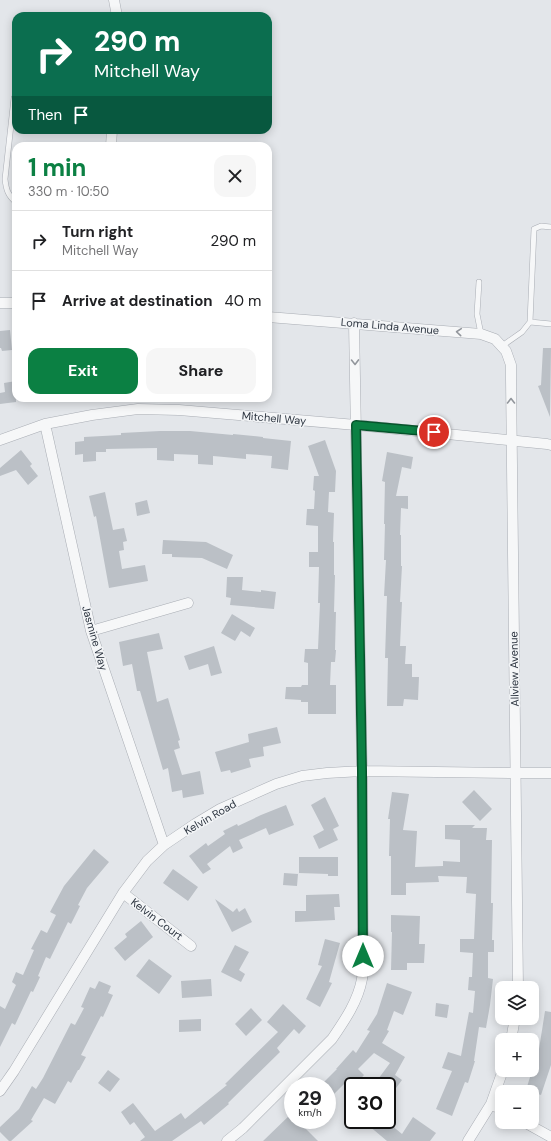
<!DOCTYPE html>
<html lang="en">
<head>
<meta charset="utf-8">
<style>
	:root { --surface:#fff; --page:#f6f6f6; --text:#202124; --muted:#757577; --line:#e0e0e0; --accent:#0b8043 }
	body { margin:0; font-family:"DM Sans",sans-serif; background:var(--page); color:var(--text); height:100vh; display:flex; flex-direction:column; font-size:15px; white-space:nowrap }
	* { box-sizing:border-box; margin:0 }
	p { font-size:13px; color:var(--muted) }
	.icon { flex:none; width:22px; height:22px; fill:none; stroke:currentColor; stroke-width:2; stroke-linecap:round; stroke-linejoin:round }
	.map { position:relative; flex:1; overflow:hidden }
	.panel { position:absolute; left:12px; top:142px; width:260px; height:260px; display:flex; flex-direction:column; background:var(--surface); border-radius:12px; box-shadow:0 2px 10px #0003 }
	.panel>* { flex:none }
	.guide { position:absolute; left:12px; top:12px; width:260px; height:122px; border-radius:12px; box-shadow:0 2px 10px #0003; background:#0b6e4f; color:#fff; overflow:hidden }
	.tools { position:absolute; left:495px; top:981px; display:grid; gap:8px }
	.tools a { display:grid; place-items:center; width:44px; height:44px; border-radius:8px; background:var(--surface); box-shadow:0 2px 10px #0003; font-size:20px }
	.speed { position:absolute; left:284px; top:1077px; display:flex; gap:8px; font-size:20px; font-weight:700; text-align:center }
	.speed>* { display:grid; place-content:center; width:52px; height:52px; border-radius:50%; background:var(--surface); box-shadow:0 2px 10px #0003; line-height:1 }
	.speed small { font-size:10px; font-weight:400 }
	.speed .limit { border:2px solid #111; border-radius:6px; background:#fff; color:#111 }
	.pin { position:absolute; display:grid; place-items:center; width:34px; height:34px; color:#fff; margin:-17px; border:2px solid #fff; border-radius:50%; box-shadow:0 1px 4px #0007 }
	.me { position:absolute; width:44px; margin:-22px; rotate:0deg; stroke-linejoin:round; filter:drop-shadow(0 0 3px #0008) }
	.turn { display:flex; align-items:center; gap:14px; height:84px; padding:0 16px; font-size:18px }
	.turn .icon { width:52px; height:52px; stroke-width:2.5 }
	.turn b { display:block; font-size:28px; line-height:34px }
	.then { display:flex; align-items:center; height:38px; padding:0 16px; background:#0003; gap:8px; font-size:15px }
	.round { display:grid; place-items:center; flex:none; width:42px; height:42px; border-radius:12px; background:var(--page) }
	.summary { display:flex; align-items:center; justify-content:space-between; height:68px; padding:0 16px }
	h1 { font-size:24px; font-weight:700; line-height:30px; color:var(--accent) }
	.cta { display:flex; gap:8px; margin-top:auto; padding:8px 16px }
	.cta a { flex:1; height:46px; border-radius:12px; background:var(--accent); color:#fff; font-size:16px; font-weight:700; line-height:46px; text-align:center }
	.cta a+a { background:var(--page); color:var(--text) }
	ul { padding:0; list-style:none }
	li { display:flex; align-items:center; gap:12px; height:60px; padding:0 16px; border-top:1px solid var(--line) }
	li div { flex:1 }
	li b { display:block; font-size:15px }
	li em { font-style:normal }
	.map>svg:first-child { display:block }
	.building { fill:#bbc0c6 }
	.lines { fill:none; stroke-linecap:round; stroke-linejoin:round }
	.service-casing { stroke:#a9adb4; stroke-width:6 }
	.minor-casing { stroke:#a9adb4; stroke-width:11 }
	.service { stroke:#f6f7f8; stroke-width:5 }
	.minor { stroke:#f6f7f8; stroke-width:10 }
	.oneway { stroke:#92969c }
	.route-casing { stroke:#07532c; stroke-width:10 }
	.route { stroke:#0b8043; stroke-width:7 }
	.labels { text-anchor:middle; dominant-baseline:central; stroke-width:3; stroke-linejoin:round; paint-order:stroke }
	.street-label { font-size:11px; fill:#2d3540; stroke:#f3f5f7 }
</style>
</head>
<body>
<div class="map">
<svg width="551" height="1141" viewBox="0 0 551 1141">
	<rect width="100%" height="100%" fill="#e3e6ea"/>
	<path class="building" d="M10 330 12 350 2 351 1 348H0V331Z
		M543 348H551L550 417 538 386 541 385Z
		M16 381V402L0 404V393L5 392 4 383Z
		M160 431H190L233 435V434L263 437V438L291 441 288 470 271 468 272 456 246 454V459L213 456V465L198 464V455L174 454V461L157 460V448L106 449V452H96V461L83 462V454L75 455V442L84 441V437L121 435V433Z
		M325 440 336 471 335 492H329L328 512 334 513 333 542H334V575H335L334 612H336L335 650H336L335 662H331L330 685H336V714H308V702H301V700L285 699 286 687H301L302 685H308V663L304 662 305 649H318L320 603H318L319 567H309V552H318V526L306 525 307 509H314L315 491 313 490 314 476H319L308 446Z
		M21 450 32 464 30 466 38 476 28 485 16 470 0 476V468Z
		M387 452 413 457 411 469 402 467 396 496H408V509L401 508 400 535H401V566H402L400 602H402L400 646H406L405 664H412V677H419L418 700 404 699 403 706H387L388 658H385L387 596H384L386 560H384L385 524H384L385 482 382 481Z
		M105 492 113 530 124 528 127 541 123 542 124 550 119 551 122 569 145 565 148 581 109 588 96 516 94 517 89 496Z
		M147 500 150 513 137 516 135 503Z
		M163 540 206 542 233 555 227 569 202 558 172 557V554H162Z
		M227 577H243L242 590 261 592V590L276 592 274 609 230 605 231 598 226 597Z
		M232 614 255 628 250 637 241 631 235 641 221 633Z
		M159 633 163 649 147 652 157 702 168 698 180 740 178 741 180 748 174 750 182 775 200 771 204 794 183 798 182 790 172 792 168 768 163 770 140 691H137L132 664 123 666 119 642Z
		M214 646 222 673 211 676 208 664 189 670 184 656Z
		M277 727 281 743 263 747 264 756 249 759 251 767 231 773 230 770 221 772 215 752 249 742 248 734Z
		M474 790 492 809 480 821 462 802Z
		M392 792 409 794 403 830 417 831 415 867 443 866V861L460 862V840L445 839V825H475L472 828H487L486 840H492L491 903H493L492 940H494V952H488V978L493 979 490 1005 486 1028 479 1027 474 1061H475L468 1083 465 1082 452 1116 436 1109 452 1071 442 1068 448 1052 461 1056 469 1012 473 1013 475 991 468 990 469 977H472L473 953 460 952V939H474L476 894 466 893 467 877 438 876 439 882 406 883V895H391V856H389L390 819H388Z
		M325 797 339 826 333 829 338 840 319 849 313 836 324 830 311 805Z
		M286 805 294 825 269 835 266 828 239 840 243 848 233 853 230 846 207 864 211 869 203 874 189 856 206 843 208 846 225 834 223 831 237 824 238 826 261 815Z
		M94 849 109 862 87 888 78 905 80 906 71 924 68 922 50 959 46 957 38 976 40 977 33 992 31 991 15 1025 12 1023 0 1047V1006L5 1009 16 985 12 982 16 972 23 975 34 950 31 949 41 930 47 933 56 915 50 912 64 886Z
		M299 857H338V876H328V874L299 873Z
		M173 869 198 887 188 901 163 883Z
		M284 873 298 874 297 886 283 885Z
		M339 894 340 907H334L335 920 295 922V911H306V895Z
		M215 899 233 912 237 908 239 912 245 908 252 922 232 932Z
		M391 915 420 916 419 944H425L424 963H407V970H391L392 932H391Z
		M141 921 153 937 125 961 114 948 127 937 125 934Z
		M325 939 340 943 329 982 332 983 320 1007 306 999 322 966 318 965Z
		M235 945 249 952 239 970 245 974 241 982 221 972Z
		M149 959 172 976 159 994 136 976Z
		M211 979 212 996 182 998 181 981Z
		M99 981 111 986 108 993 113 995 103 1017 101 1016 81 1055 86 1057 79 1070H78L71 1083 68 1081 55 1104 44 1098 31 1120 33 1121 11 1141H9L0 1132V1127L19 1109 32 1086 36 1089 43 1078 71 1023 75 1025 84 1008 81 1007 90 987 95 989Z
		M387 983 412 992 403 1015 394 1011 387 1030 389 1031 382 1043 405 1057 395 1075 402 1080 393 1092 387 1089V1086H373L390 1063 374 1053 358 1069 364 1075 354 1086 348 1080 333 1095 327 1090V1086H320L337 1069H336L353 1050 356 1053 370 1031 367 1030 377 1014Z
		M436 1003 449 1005 447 1018 435 1016Z
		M283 1004 306 1026 299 1034 294 1029 277 1048 280 1052 228 1103 229 1104 204 1125 201 1121 172 1141H140L145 1137 134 1122 130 1125 121 1112 133 1103 155 1131 181 1113 185 1119 227 1085 225 1084 278 1032 267 1022Z
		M251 1008 262 1020 246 1036 235 1024Z
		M545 1011 551 1012V1065L541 1095 526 1090 535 1061 537 1062Z
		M201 1019V1031L179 1032V1020Z
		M108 1070 120 1079 110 1092 98 1083Z
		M293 1112V1120H307L302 1125 318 1141H263Z
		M413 1117 436 1133 430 1141H387L362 1120H385L402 1134Z"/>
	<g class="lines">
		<g class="service-casing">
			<path id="service" d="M14 98 5 179C6 189 8 196 16 202
				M479 282 477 314 481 334
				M530 322 534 229 541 226 551 227
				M502 346 522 332 530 322 551 324"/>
		</g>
		<g class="minor-casing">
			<path id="minor" d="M114 0 117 16
				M111 146 112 130
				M0 303H16
				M268 317 481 334 495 339 506 351 511 365V379L518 988
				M45 424 91 631 164 845
				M0 440 45 424 92 415 138 409 179 410 356 425 547 444 551 445
				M91 631 188 603
				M123 893 191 946
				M511 1040 515 1018
				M0 1091 14 1071 123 893 147 861 164 845 195 824 220 809 276 784 302 776 327 773 362 771 515 773H551
				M491 1104 502 1110
				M524 1122 551 1137
				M227 1141 243 1128 332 1039C345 1020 358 1001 362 979 363 971 363 964 363 956L362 771 354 323
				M468 1141 491 1104 503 1070"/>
		</g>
		<use href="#service" class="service"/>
		<use href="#minor" class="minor"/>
	</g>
	<defs><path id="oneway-chevron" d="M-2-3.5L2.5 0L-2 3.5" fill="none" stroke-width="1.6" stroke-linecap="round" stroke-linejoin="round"/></defs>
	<g class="oneway">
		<use href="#oneway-chevron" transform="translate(459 332) rotate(-175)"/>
		<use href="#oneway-chevron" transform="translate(355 362) rotate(89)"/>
		<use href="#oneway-chevron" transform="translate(511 401) rotate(-90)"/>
	</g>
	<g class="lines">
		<g class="route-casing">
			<path id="route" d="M363 956 362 771 356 425 434 432"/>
		</g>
		<use href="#route" class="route"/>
	</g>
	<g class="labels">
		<g class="street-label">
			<text transform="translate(390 326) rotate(5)">Loma Linda Avenue</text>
			<text transform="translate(274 418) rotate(5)">Mitchell Way</text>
			<text transform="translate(95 638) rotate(74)">Jasmine Way</text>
			<text transform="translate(514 669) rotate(-91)">Allview Avenue</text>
			<text transform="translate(210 817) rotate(-30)">Kelvin Road</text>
			<text transform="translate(157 919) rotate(37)">Kelvin Court</text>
		</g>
	</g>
</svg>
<div class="tools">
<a><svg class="icon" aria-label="layers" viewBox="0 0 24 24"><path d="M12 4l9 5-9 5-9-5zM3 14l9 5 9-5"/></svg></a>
<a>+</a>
<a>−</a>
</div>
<div class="speed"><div>29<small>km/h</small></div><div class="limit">30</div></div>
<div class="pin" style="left:434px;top:432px;background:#d93025"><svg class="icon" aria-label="arrive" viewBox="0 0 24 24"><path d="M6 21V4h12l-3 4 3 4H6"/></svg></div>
<svg class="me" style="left:363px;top:956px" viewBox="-20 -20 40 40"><circle r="19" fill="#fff"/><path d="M0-13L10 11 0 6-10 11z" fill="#0b8043"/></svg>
<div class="guide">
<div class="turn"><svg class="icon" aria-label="right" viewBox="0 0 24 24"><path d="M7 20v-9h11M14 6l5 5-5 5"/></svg><div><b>290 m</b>Mitchell Way</div></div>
<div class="then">Then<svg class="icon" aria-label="arrive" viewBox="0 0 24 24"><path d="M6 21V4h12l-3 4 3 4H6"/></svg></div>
</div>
<section class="panel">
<div class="summary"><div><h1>1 min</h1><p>330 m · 10:50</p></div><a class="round"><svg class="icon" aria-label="close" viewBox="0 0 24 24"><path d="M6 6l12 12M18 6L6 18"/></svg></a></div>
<ul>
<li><svg class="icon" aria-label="right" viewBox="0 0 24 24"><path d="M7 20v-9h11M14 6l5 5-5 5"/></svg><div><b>Turn right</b><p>Mitchell Way</p></div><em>290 m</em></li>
<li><svg class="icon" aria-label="arrive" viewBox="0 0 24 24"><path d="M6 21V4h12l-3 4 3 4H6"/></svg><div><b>Arrive at destination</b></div><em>40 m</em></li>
</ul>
<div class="cta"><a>Exit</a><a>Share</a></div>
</section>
</div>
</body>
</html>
